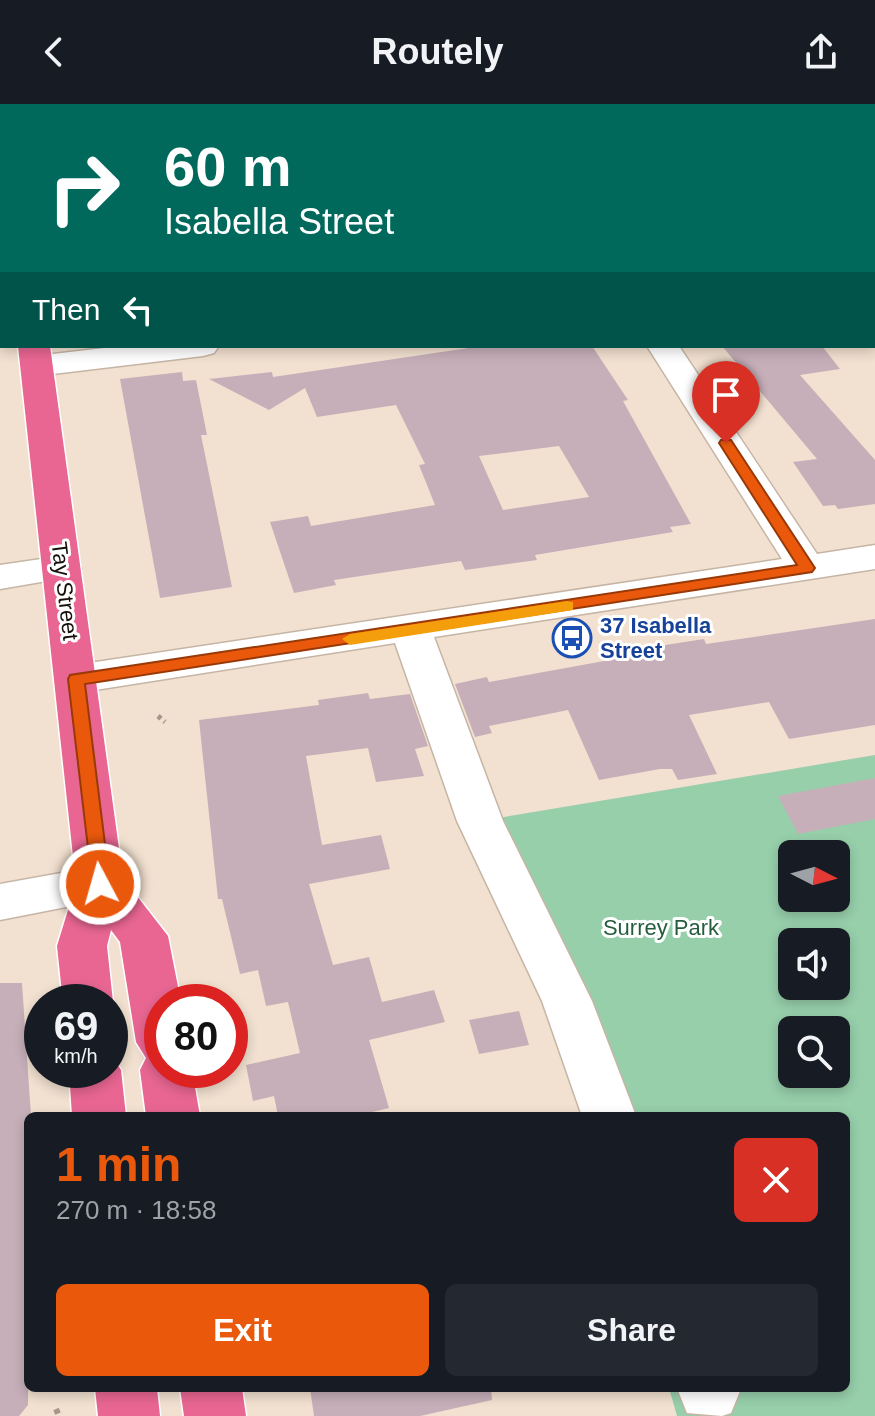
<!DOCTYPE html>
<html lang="en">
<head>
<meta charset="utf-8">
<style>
	:root { --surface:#171b24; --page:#242831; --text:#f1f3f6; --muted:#9ea1a6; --accent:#ea580c }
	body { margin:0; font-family:Helvetica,sans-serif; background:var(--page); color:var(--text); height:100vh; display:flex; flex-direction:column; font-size:30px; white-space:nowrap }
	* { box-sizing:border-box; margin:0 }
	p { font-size:26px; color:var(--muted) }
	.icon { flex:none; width:44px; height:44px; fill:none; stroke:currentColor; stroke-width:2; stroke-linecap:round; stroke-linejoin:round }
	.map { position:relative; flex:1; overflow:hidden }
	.drawer { position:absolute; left:24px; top:1008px; width:826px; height:280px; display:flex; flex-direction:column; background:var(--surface); border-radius:12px; box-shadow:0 4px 12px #0003 }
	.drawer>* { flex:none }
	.hud { position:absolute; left:0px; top:0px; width:876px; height:244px; box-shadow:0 4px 12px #0003; background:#00695c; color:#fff; overflow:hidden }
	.needle { width:52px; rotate:96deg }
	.fabs { position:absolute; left:778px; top:736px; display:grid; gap:16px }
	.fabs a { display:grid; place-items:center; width:72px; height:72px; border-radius:12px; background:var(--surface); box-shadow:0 4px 12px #0003; font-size:40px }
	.speed { position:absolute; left:24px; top:880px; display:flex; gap:16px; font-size:40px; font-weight:700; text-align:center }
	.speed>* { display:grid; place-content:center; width:104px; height:104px; border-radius:50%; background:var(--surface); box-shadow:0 4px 12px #0003; line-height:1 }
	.speed small { font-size:20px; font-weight:400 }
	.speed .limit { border:12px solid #d22; background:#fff; color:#111 }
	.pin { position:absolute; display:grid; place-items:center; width:68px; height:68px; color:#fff; margin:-82px -34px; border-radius:50% 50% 50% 0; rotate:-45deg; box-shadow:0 0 8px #0007 }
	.pin .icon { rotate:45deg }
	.me { position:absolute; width:88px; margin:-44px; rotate:354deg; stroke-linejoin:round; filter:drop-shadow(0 0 6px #0008) }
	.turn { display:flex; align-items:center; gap:28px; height:168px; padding:0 32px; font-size:36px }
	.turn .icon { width:104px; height:104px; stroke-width:2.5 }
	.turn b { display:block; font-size:56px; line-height:68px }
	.then { display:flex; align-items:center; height:76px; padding:0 32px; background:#0003; gap:16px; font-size:30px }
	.round { display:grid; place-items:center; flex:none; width:84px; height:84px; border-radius:12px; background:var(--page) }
	.summary { display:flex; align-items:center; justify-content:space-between; height:136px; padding:0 32px }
	h1 { font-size:48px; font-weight:800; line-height:60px; color:var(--accent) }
	.button { display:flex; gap:16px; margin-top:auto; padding:16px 32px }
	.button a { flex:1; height:92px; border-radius:12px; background:var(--accent); color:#fff; font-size:32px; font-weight:800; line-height:92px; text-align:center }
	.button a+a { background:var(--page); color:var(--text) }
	header { display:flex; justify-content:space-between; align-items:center; height:104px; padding:0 32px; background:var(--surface); font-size:36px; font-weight:800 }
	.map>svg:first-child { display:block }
	.green { fill:#97cfab; fill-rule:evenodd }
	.building { fill:#c6afb9; fill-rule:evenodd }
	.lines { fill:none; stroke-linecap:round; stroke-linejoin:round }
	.minor-casing { stroke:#c6b5a5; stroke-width:3 }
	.highway-casing { stroke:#fff; stroke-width:3 }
	.path-far1 { stroke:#a5988b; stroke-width:5; stroke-dasharray:4 4; stroke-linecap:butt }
	.path { stroke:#a5988b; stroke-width:6; stroke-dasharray:5 5; stroke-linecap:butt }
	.minor { fill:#fff; fill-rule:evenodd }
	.highway { fill:#e96693; fill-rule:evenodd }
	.route { fill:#ea580c; stroke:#983908; stroke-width:2 }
	.slow { fill:#f59e0b }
	.labels { text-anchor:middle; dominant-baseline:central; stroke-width:6; stroke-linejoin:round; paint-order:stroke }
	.street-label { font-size:22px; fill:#16100a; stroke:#fff }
	.transit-label { font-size:22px; font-weight:bold; fill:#164399; stroke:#fff; text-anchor:start }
	.park-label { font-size:22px; fill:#255d3d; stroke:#fff }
</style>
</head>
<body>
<header><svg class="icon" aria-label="back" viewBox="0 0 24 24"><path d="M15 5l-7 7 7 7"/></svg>Routely<svg class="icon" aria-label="share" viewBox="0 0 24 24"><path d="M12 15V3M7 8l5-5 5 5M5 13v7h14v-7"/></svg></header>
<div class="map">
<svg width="875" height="1312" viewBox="0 0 875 1312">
	<rect width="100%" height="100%" fill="#f2e1d0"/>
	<path class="green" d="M875 651V1312H677L669 1284H846V1012H582L480 717ZM792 750H836V794H792ZM792 838H836V882H792ZM792 926H836V970H792Z"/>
	<path class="building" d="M482 242H592L628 296 623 297 691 420 670 423 673 428 535 451 537 456 465 466 461 457 334 476 336 481 294 489 270 418 308 412 311 422 435 401 419 361 425 360 396 301 317 313 305 284 269 306 209 275 272 268 273 273ZM559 342 589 393 503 406 479 352Z
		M722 242H822L840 265 800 271 875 356V400L838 405 835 401 823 402 793 358 817 355Z
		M182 268 183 277 196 276 207 331H201L232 483 160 494 120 275Z
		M875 515V621L789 635 769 598 689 611 717 670 678 676 672 665H660L599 676 568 606 489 622 492 629 475 633 455 580 487 573 489 578 648 549 646 544 704 535 706 540Z
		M368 589 370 595 410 590 428 642 415 645 424 672 376 678 368 644 306 652 322 741 381 731 390 765 309 780 333 861 369 853 382 898 434 886 445 918 369 936 389 1004 355 1012H278L274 992 253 997 246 961 300 949 288 898 266 902 258 866 240 870 222 795H218L199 616 319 601 318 596Z
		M875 674V715L798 730 778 692Z
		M0 879H22L31 1012 28 1301 19 1312H0Z
		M519 907 529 941 479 950 469 916Z
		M310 1284H491L492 1296 420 1312H314Z"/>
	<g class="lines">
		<g class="minor-casing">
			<path id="minor" d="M316 0H361L314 2Z
				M494 0H520L521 2H495Z
				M874 152H875V170H874Z
				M0 213H2V233H0Z
				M121 242H219L214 249 203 252 36 272 24 269 20 262 24 255 36 252Z
				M647 242H679L817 450 875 441V465L434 533 503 717 592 897 636 1012H582L542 897 457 717 395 539 76 589 61 585 55 575 61 565 76 561 782 455Z
				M62 452 76 456 81 464 76 472 0 485V461Z
				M100 762 117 767 124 780 117 793 0 816V780Z
				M677 1284H739L740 1287 731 1309 722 1312 687 1309Z"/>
		</g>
		<g class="highway-casing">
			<path id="highway" d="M0 0H21V2H2V8Z
				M18 242H50L123 774 168 832 181 898H162V966H192L200 1012H146L140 966 146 954 136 938 120 838 111 826 107 842 113 898 110 905V898H63L57 842 76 780Z
				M110 949 121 966 126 1012H72L69 966H110Z
				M95 1284H157L160 1312H98Z
				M180 1284H242L246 1312H184Z"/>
		</g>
		<path class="path-far1" d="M158 612 165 618"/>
		<path class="path" d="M56 1305 59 1312"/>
		<use href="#minor" class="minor"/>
		<use href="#highway" class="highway"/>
	</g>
	<path class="route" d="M721 336H731L815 464 812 468 85 580 110 780 100 788 93 786 68 575 70 571 797 461 719 339Z"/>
	<path class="slow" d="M567 497 573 498V506L350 541 342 535 350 530Z"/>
	<defs>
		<g id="bus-ring" transform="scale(2)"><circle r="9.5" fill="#fff" stroke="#1a4fb4" stroke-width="1.5"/><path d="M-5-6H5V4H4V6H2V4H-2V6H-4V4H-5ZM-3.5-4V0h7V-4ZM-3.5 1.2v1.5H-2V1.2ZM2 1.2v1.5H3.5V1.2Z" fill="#1a4fb4"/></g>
	</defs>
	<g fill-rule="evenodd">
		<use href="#bus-ring" x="572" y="534"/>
	</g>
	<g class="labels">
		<g class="street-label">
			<text transform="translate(65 487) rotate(83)">Tay Street</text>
		</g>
		<g class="transit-label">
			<text x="600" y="521">37 Isabella<tspan x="600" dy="25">Street</tspan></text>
		</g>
		<g class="park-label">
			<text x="661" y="823">Surrey Park</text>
		</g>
	</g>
</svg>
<div class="fabs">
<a><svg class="needle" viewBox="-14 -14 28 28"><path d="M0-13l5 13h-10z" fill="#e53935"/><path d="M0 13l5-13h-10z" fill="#9ea1a6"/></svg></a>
<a><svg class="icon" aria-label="sound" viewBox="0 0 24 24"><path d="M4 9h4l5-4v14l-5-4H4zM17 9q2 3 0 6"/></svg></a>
<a><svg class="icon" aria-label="search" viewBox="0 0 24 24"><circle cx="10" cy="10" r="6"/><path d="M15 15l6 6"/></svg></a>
</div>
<div class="speed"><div>69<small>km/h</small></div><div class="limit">80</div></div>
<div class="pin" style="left:726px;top:339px;background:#d93025"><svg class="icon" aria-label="arrive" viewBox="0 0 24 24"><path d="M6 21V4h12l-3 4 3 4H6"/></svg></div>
<svg class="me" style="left:100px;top:780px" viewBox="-20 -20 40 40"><circle r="17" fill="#ea580c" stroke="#fff" stroke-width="3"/><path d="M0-11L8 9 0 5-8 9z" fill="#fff"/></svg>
<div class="hud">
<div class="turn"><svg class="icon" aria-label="right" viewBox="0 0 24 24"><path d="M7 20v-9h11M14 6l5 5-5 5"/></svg><div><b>60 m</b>Isabella Street</div></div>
<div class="then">Then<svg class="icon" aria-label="left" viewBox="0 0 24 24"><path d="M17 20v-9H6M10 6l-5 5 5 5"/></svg></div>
</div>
<section class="drawer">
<div class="summary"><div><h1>1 min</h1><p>270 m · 18:58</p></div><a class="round" style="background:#d93025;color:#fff"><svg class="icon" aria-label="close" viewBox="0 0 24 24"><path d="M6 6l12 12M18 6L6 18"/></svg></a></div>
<div class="button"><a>Exit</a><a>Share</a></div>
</section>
</div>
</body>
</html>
